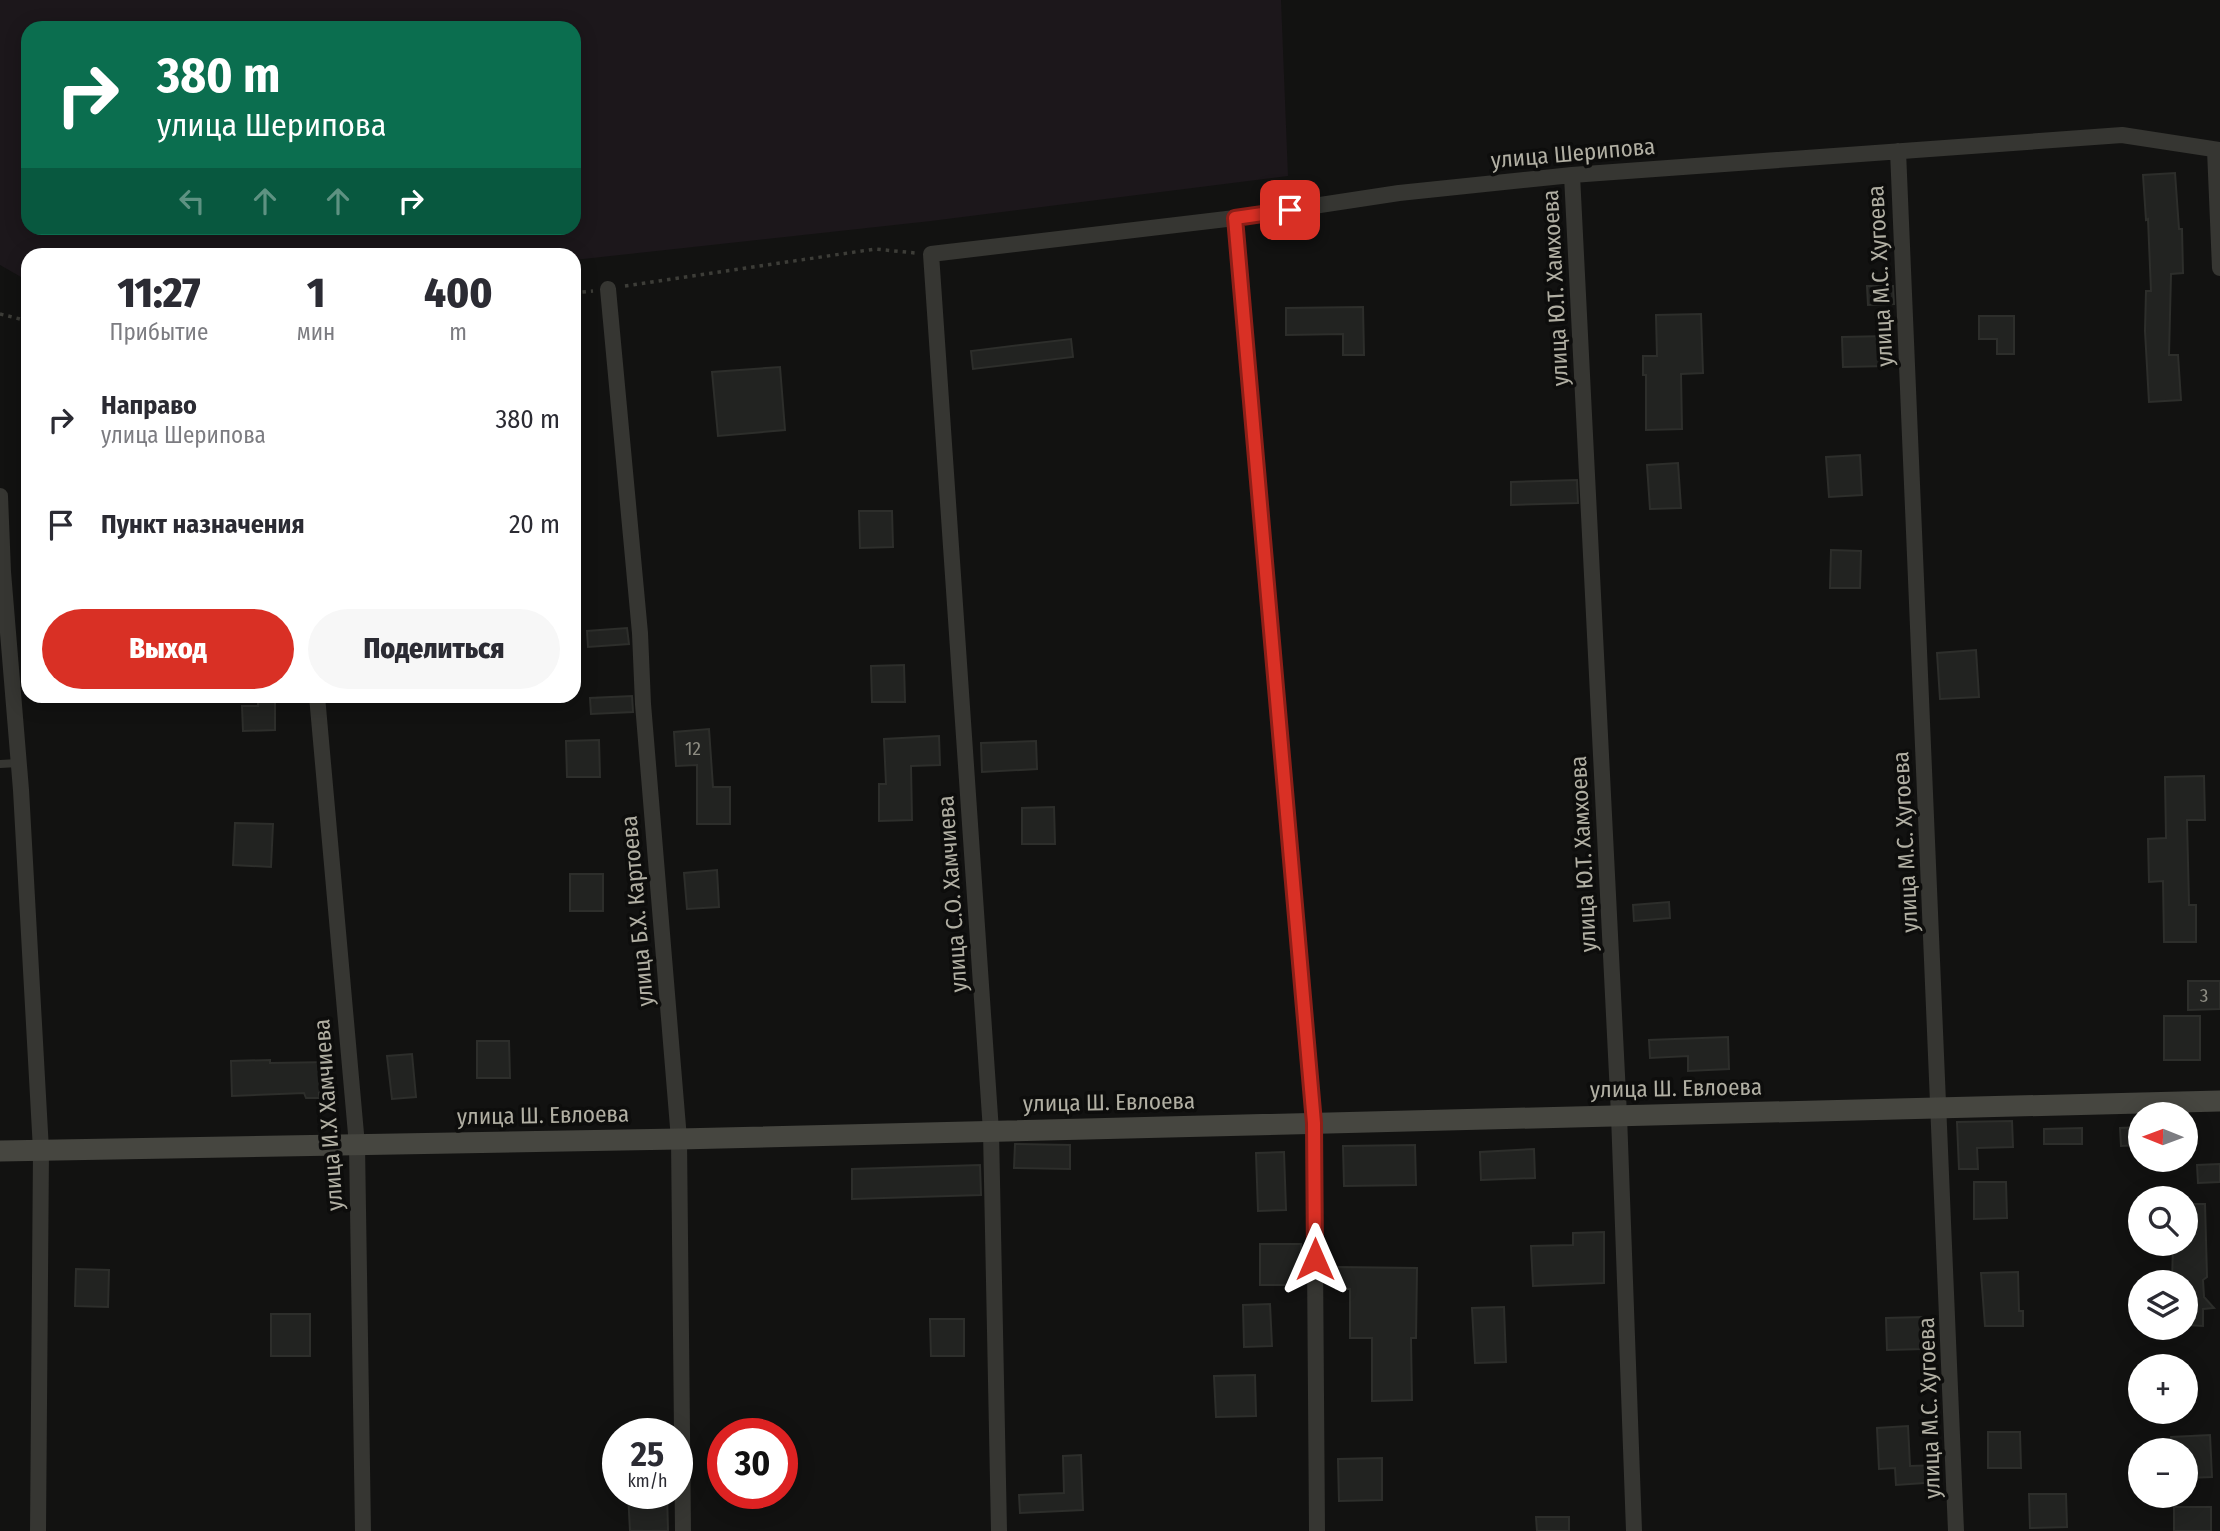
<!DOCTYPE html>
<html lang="ru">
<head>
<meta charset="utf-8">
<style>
	:root { --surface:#fff; --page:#f7f7f7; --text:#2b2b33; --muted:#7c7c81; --accent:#d93025 }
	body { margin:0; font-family:"Fira Sans Condensed",sans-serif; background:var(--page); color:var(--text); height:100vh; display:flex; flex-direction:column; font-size:26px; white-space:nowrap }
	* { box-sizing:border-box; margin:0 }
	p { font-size:23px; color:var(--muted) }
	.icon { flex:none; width:38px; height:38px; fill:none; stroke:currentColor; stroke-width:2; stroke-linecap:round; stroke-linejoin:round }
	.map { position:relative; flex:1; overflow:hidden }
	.panel { position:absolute; left:21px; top:248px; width:560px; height:455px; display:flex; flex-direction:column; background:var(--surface); border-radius:21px; box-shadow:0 4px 18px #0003 }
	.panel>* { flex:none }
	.guide { position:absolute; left:21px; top:21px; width:560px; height:214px; border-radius:21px; box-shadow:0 4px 18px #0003; background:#0b6e4f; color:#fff; overflow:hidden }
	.needle { width:46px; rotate:271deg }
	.fabs { position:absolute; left:2128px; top:1102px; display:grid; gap:14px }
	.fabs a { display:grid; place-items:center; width:70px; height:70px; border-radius:50%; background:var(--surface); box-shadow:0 4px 18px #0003; font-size:35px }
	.speed { position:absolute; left:602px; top:1418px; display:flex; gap:14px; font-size:35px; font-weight:700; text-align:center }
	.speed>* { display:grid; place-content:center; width:91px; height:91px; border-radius:50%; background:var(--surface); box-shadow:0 4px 18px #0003; line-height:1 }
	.speed small { font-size:18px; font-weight:400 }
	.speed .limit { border:10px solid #d22; background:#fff; color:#111 }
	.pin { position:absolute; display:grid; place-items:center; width:60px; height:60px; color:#fff; margin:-30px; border-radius:14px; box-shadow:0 4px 10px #0006 }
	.me { position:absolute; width:77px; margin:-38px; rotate:0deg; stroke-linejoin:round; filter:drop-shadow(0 0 5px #0008) }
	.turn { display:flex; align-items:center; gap:24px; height:147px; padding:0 21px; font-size:32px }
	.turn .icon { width:91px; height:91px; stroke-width:2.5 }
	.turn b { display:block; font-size:49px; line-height:60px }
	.lanes { display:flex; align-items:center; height:66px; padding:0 21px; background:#0003; justify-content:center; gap:35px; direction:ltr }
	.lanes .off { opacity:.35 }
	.eta { display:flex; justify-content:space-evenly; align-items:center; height:119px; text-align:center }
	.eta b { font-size:42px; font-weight:800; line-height:49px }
	.button { display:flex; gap:14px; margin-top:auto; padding:14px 21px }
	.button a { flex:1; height:80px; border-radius:42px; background:var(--accent); color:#fff; font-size:28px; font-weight:800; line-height:80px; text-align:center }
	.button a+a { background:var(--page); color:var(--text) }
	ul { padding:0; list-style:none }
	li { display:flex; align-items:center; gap:21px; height:105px; padding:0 21px }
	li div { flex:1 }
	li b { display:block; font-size:26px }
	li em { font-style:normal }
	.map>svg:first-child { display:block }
	.green { fill:#1c171b; fill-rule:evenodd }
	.building { fill:#222321; stroke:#2d2e2b; stroke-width:2 }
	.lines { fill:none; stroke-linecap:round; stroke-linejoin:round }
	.path { stroke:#3d3d38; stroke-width:3.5; stroke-dasharray:3.5 5; stroke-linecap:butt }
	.lane { stroke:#363632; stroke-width:8 }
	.street { stroke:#363632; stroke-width:16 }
	.secondary { stroke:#464640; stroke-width:21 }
	.route-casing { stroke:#8d1f18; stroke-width:18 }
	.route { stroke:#d93025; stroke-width:12 }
	.labels { text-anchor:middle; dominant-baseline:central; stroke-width:7; stroke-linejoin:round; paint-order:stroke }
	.number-label { font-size:19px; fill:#8d8c82 }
	.street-label { font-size:23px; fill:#b1afa3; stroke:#0d0d0c }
</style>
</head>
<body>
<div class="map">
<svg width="2220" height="1531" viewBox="0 0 2220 1531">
	<rect width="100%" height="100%" fill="#121211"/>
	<path class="green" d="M0 0H1281L1288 176 931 221 574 260V256H28V281L0 265ZM28 28H574V228H28Z"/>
	<path class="building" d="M2175 173 2179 229H2182L2183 273 2171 274 2169 355H2178L2181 400 2149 402 2145 331 2146 291H2151L2148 219 2146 220 2143 175Z
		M1867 286H1893L1894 304 1868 305Z
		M1363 307 1364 355H1343V334L1286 335V308Z
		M1701 314 1703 373 1681 374 1682 429 1646 430V375H1643V356H1657L1656 315Z
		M1979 316H2014V354H1997V339H1979Z
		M1887 336 1888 366 1843 367 1842 337Z
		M1071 339 1073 357 973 369 971 351Z
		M780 367 785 430 718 436 712 372Z
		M1860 455 1862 495 1829 497 1826 457Z
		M1678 463 1681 508 1650 509 1647 465Z
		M1577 480 1578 503 1511 505V482Z
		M859 511H892L893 547 860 548Z
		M1831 550 1861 551 1860 588H1830Z
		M627 628 629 644 588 647 587 631Z
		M1976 650 1979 697 1940 699 1937 653Z
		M904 665 905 702H872L871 666Z
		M258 696H275V730L243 731 242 706H258Z
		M632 696 633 712 591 714 590 698Z
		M709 729 713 787H730V824H697V765L676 766 674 732Z
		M939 736 940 765 911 766 912 820 879 821V784H886L884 739Z
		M599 740 600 777H567L566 741Z
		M1036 741 1037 769 982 772 981 743Z
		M2204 776 2205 820H2187L2189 905H2196V942H2164L2163 881 2149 882 2148 839 2166 838 2165 777Z
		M1054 807 1055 844H1022V808Z
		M235 823 273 824 271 867 233 865Z
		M717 870 719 907 687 909 684 873Z
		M570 874H603V911H570Z
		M1669 902 1670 918 1634 921 1633 905Z
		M2188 981H2220V1009L2188 1010Z
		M2164 1016H2200V1060H2164Z
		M1728 1037 1729 1069 1688 1071V1056L1650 1058 1649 1040Z
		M477 1041H509L510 1078H477Z
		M412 1054 416 1097 392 1099 387 1056Z
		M270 1060V1063L331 1062V1093H319V1098H306L304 1093 232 1096 231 1061Z
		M2012 1121 2013 1147 1977 1148 1978 1169H1959L1957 1122Z
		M2140 1127V1145L2121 1146 2120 1128Z
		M2082 1128V1144H2044V1129Z
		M1015 1144 1070 1145V1169L1014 1168Z
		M1415 1145 1416 1185 1344 1186 1343 1146Z
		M1534 1149 1535 1178 1481 1180 1480 1152Z
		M1284 1152 1286 1210 1258 1211 1256 1153Z
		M2220 1164V1182L2198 1183 2197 1165Z
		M980 1165 981 1195 852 1199V1169Z
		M1974 1182H2006L2007 1218 1974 1219Z
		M2186 1204H2205L2207 1277 2203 1280 2204 1297 2214 1308 2203 1309V1326L2186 1325V1283H2172L2173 1244H2186Z
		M1604 1232V1283L1533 1286 1531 1246 1573 1245V1233Z
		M1260 1244H1301V1285H1260Z
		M1337 1267 1417 1268 1416 1338H1411L1412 1400 1372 1401V1338H1350V1289H1336Z
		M76 1269 109 1270 108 1307 75 1306Z
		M2018 1272 2019 1311H2023V1326H1985L1981 1273Z
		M1270 1304 1272 1346 1244 1347 1243 1305Z
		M1504 1307 1506 1362 1475 1363 1472 1308Z
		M271 1314H310V1356H271Z
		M1923 1317V1349L1887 1350 1886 1318Z
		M930 1319H964V1356H931Z
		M1255 1375 1256 1416 1216 1417 1214 1376Z
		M1908 1426 1910 1466 1939 1465V1482L1896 1485 1895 1468 1879 1469 1877 1428Z
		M1988 1432H2020L2021 1468H1988Z
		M2210 1435 2212 1477 2186 1478V1451H2172L2171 1437Z
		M1081 1455 1083 1510 1020 1513 1019 1495 1064 1493 1063 1456Z
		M1382 1458V1500L1339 1501 1338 1459Z
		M628 1493H667L668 1531H630Z
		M2029 1494H2066L2067 1527 2030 1528Z
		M2174 1507H2211V1531H2174Z
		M1536 1517H1569V1531H1537Z"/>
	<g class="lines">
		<path class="path" d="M625 286 875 249 915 253
			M574 293 593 291
			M0 314 28 321"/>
		<path class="lane" d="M0 764 18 763"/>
		<path class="street" d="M2215 150 2220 268
			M1898 151 1956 1531
			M1572 175 1619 1115 1634 1531
			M1235 218 1314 1123 1317 1531
			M608 289 640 633 643 704 679 1139 683 1531
			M0 496 3 572 21 790 41 1150 38 1531
			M317 696 357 1145 363 1531
			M999 1531 991 1131 931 254 1235 218 1399 193 1572 175 2122 135 2220 150"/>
		<path class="secondary" d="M0 1151 679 1139 2220 1101"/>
	</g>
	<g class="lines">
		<g class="route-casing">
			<path id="route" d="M1290 210 1235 218 1314 1123 1315 1259"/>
		</g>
		<use href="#route" class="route"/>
	</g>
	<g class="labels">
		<g class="number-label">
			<text x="693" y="748">12</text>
			<text x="2204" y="995">3</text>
		</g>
		<g class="street-label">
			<text transform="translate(1573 153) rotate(-5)">улица Шерипова</text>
			<text transform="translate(1880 276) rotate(-93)">улица М.С. Хугоева</text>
			<text transform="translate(1555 288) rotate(-93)">улица Ю.Т. Хамхоева</text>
			<text transform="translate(1905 842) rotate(-93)">улица М.С. Хугоева</text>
			<text transform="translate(1583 854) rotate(-93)">улица Ю.Т. Хамхоева</text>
			<text transform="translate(952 894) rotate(-94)">улица С.О. Хамчиева</text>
			<text transform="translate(637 911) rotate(-95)">улица Б.Х. Картоева</text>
			<text transform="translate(1676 1088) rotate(-1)">улица Ш. Евлоева</text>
			<text transform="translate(1109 1102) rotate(-1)">улица Ш. Евлоева</text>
			<text transform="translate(328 1115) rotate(-94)">улица И.Х Хамчиева</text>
			<text transform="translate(543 1115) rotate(-1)">улица Ш. Евлоева</text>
			<text transform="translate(1929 1408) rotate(-92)">улица М.С. Хугоева</text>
		</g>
	</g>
</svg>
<div class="fabs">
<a><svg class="needle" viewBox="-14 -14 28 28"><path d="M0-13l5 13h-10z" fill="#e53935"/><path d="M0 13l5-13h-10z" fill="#7c7c81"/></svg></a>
<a><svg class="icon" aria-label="search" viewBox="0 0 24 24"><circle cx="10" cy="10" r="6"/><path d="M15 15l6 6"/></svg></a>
<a><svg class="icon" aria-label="layers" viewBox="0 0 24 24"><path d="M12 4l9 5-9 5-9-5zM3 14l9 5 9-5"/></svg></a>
<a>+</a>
<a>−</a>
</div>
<div class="speed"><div>25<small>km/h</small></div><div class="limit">30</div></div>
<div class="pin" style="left:1290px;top:210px;background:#d93025"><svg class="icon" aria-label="arrive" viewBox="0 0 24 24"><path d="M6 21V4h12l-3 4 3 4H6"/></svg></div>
<svg class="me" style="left:1315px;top:1259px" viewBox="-20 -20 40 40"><path d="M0-17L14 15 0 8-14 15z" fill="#d93025" stroke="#fff" stroke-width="4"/></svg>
<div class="guide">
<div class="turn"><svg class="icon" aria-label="right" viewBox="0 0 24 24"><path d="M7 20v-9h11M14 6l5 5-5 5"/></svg><div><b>380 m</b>улица Шерипова</div></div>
<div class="lanes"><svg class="icon off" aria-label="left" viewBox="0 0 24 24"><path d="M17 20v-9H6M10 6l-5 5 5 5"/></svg><svg class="icon off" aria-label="ahead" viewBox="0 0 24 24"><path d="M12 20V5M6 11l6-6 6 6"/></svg><svg class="icon off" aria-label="ahead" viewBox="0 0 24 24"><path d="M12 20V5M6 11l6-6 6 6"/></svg><svg class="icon" aria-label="right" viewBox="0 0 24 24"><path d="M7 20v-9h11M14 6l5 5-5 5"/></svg></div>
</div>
<section class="panel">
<div class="eta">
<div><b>11:27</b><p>Прибытие</p></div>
<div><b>1</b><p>мин</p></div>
<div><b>400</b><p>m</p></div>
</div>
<ul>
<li><svg class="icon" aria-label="right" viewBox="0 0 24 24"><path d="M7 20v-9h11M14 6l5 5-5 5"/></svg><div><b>Направо</b><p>улица Шерипова</p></div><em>380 m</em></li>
<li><svg class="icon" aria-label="arrive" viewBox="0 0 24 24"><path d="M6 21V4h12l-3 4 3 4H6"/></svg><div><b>Пункт назначения</b></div><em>20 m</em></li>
</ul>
<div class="button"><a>Выход</a><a>Поделиться</a></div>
</section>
</div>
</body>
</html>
